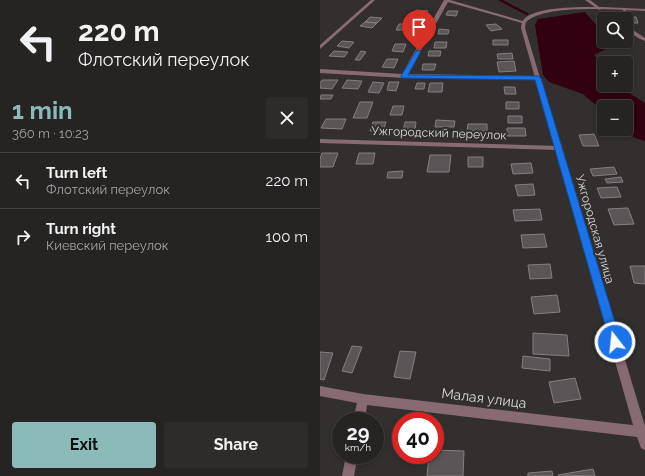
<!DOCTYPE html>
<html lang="en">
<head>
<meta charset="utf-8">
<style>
	:root { --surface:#262323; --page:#2e2b2b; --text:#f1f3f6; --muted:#a4a4a6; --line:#424041; --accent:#8bbbb9 }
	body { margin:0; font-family:Raleway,sans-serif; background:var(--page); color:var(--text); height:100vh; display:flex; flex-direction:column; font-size:15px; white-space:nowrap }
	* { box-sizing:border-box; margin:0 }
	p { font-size:13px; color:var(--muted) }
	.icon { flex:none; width:22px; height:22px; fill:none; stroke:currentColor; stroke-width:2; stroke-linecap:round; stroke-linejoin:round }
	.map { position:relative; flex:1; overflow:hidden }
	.drawer { display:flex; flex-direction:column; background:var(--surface); width:320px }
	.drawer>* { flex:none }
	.hud { background:#262323; color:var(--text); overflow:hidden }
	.controls { position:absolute; left:277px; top:12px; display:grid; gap:8px }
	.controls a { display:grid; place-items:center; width:36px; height:36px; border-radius:4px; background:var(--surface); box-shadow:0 2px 6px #0003,0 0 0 1px var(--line); font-size:20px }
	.speed { position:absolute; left:12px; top:412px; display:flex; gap:8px; font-size:20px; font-weight:700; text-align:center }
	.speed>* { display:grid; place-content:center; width:52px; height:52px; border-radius:50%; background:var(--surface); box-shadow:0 2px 6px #0003,0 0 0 1px var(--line); line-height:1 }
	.speed small { font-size:10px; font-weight:400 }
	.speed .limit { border:6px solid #d22; background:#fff; color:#111 }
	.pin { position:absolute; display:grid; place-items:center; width:34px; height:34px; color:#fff; margin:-41px -17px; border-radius:50% 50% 50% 0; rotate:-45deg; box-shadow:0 0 4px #0007 }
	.pin .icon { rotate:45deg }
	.me { position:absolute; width:44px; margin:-22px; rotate:344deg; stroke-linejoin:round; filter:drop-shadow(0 0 3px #0008) }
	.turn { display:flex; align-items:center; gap:14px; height:84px; padding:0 12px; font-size:18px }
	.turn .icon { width:52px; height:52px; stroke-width:2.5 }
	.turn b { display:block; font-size:28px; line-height:34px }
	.round { display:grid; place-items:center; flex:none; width:42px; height:42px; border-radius:4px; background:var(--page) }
	.overview { display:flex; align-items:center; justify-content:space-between; height:68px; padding:0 12px }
	h1 { font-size:24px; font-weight:700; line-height:30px; color:var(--accent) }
	.cta { display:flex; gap:8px; margin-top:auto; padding:8px 12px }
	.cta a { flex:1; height:46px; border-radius:4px; background:var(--accent); color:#111; font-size:16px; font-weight:700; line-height:46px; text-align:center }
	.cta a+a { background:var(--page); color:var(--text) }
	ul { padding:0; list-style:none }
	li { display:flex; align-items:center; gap:12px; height:56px; padding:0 12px; border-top:1px solid var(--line) }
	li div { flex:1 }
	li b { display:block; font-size:15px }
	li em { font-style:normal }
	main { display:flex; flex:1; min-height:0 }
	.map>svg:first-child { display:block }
	.water { fill:#320011 }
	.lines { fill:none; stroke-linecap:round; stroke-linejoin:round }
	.stream { stroke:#320011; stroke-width:2.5 }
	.building { fill:#5a5556; stroke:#847f80 }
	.minor { fill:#886b71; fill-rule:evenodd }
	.tertiary { fill:#886b71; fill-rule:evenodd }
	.route { fill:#1a73e8; stroke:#114b97 }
	.labels { text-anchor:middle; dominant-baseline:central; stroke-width:4; stroke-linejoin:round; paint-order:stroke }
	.street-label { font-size:12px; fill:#dbd8d9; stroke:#332f2f }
	.near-street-label { font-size:14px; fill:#dbd8d9; stroke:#332f2f }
</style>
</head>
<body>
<main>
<section class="drawer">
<div class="hud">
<div class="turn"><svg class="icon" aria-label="left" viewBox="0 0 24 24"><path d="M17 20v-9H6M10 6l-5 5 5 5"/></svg><div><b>220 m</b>Флотский переулок</div></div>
</div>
<div class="overview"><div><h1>1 min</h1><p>360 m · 10:23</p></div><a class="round"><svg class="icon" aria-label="close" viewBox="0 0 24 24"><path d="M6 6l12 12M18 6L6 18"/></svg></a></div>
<ul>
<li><svg class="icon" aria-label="left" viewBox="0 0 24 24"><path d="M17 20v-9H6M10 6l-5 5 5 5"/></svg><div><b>Turn left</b><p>Флотский переулок</p></div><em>220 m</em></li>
<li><svg class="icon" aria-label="right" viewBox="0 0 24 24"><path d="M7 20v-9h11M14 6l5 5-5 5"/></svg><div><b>Turn right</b><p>Киевский переулок</p></div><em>100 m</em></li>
</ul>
<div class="cta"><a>Exit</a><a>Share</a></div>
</section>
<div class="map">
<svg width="325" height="476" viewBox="0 0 325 476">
	<rect width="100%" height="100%" fill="#332f2f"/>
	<path class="water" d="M265 12 284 34V41H290L293 45 274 55 284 66V85H302L309 93 325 103V141L315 138 304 129H306V107H284V112L263 94 229 82 223 75 215 25 218 19Z"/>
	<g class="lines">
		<path class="stream" d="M180 0 207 14"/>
	</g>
	<path class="building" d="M96 10 108 11 105 15 93 14Z
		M128 11H138L136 16 126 15Z
		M50 17 62 18 57 23 45 22Z
		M309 17H316L318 23H311Z
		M45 22 57 23 52 28 40 26Z
		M79 24H95L92 30H76Z
		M176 24 182 29 171 31 166 25Z
		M119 29 129 30 128 34H118Z
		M173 40H188V45H173Z
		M22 41 34 42 29 48 17 46Z
		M115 42H127L126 48H114Z
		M75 44H86L83 52 72 51Z
		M14 51 28 52 24 57 9 56Z
		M41 51 46 52 40 60H35Z
		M109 51H121L120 56H108Z
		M192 53 193 59H178L177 54Z
		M67 59H78L74 68 62 67Z
		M194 61 196 71 179 72 177 62Z
		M103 64H116L114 70H102Z
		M2 80H18L12 89 0 88V83Z
		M27 80 42 81 38 89 22 88Z
		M53 82 64 83 59 93 48 92Z
		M69 82H79L76 91 67 90Z
		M97 83H105L104 89H95Z
		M110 83H123L122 92H108Z
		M184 87H195L196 94H185Z
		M1 95H13L11 99H0Z
		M40 102H53L47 118H33Z
		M186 102H199V109H186Z
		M73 106H84L82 115H70Z
		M188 116H202V123H188Z
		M6 119H26L22 129 1 128Z
		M116 120 135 121 134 127H115Z
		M53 122H66L63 131H50Z
		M85 122H96L95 131H83Z
		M148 124H167V131H147Z
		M187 128H205L206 136H187Z
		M274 134 279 146H263L259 135Z
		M2 153H18L13 167H0V159Z
		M39 153H55L53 164H36Z
		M110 155H131L129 172H107Z
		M148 157H163V167H148Z
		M211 163 213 173 193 174 191 164Z
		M294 167 297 174 273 176 270 169Z
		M83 171 82 178H67L68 172Z
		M301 177 303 182 287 183 285 179Z
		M213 184 215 195 198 196 195 185Z
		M297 187 301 197 281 198 277 188Z
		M308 208 314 224 294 225 288 209Z
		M220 209 222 220 195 221 193 210Z
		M224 234 227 247 203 248 201 235Z
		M230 264 232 278 210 279 208 265Z
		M310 266H325V284L314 283Z
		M237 295 240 312 214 314 211 297Z
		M213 333 247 335 249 356 213 354Z
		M32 346 42 347 32 373 22 371Z
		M80 351 96 352 90 379 74 377Z
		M0 352 13 353 4 380 0 379Z
		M203 356 230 359V371L202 368Z
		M255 378 261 399 234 403 229 382Z
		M115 450 144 451 143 476H107L109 455H115Z
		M273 469 275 476 238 475Z
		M232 471 233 476H208V473Z"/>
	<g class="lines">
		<path class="minor" d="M51 0H55L0 49V45Z
			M124 0H130L206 22 202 23 128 2 88 74 218 76 220 77V79L84 78 0 73V69L82 74Z
			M265 0H270L282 9 279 10Z
			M303 8 306 9 307 20 303 19Z
			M306 23 313 30 325 38V41C317 38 306 32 306 23Z
			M0 139 238 146 241 148 238 150 0 143Z
			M0 386 43 394 321 426 325 428V450L321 448 317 437 47 405 45 421H33L37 403 0 396Z
			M26 455H38L34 476H22Z"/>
		<path class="tertiary" d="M283 7 325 9V11C298 10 226 3 206 22L205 28 325 426V438L317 436 315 432 201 28C201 28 202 22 202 22 210 5 267 7 283 7Z"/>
	</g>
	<path class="route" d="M97 50 101 51 88 75 218 76 221 78 301 342 299 345 295 347 291 345 290 342 215 80 82 78 81 76Z"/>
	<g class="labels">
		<g class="street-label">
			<text transform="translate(119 133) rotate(2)">Ужгородский переулок</text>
			<text transform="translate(275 229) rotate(74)">Ужгородская улица</text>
		</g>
		<g class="near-street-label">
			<text transform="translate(164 398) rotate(7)">Малая улица</text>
		</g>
	</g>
</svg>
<div class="controls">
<a><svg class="icon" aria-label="search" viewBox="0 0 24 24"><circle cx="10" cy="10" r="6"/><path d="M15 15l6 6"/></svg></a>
<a>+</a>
<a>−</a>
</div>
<div class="speed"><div>29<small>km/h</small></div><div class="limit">40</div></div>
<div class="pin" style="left:99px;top:51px;background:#d93025"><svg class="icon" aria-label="arrive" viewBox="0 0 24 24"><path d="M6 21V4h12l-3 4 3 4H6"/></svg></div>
<svg class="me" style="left:295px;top:342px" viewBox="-20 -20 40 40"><circle r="17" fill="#1a73e8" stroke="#fff" stroke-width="3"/><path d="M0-11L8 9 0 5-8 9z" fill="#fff"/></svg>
</div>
</main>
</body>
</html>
